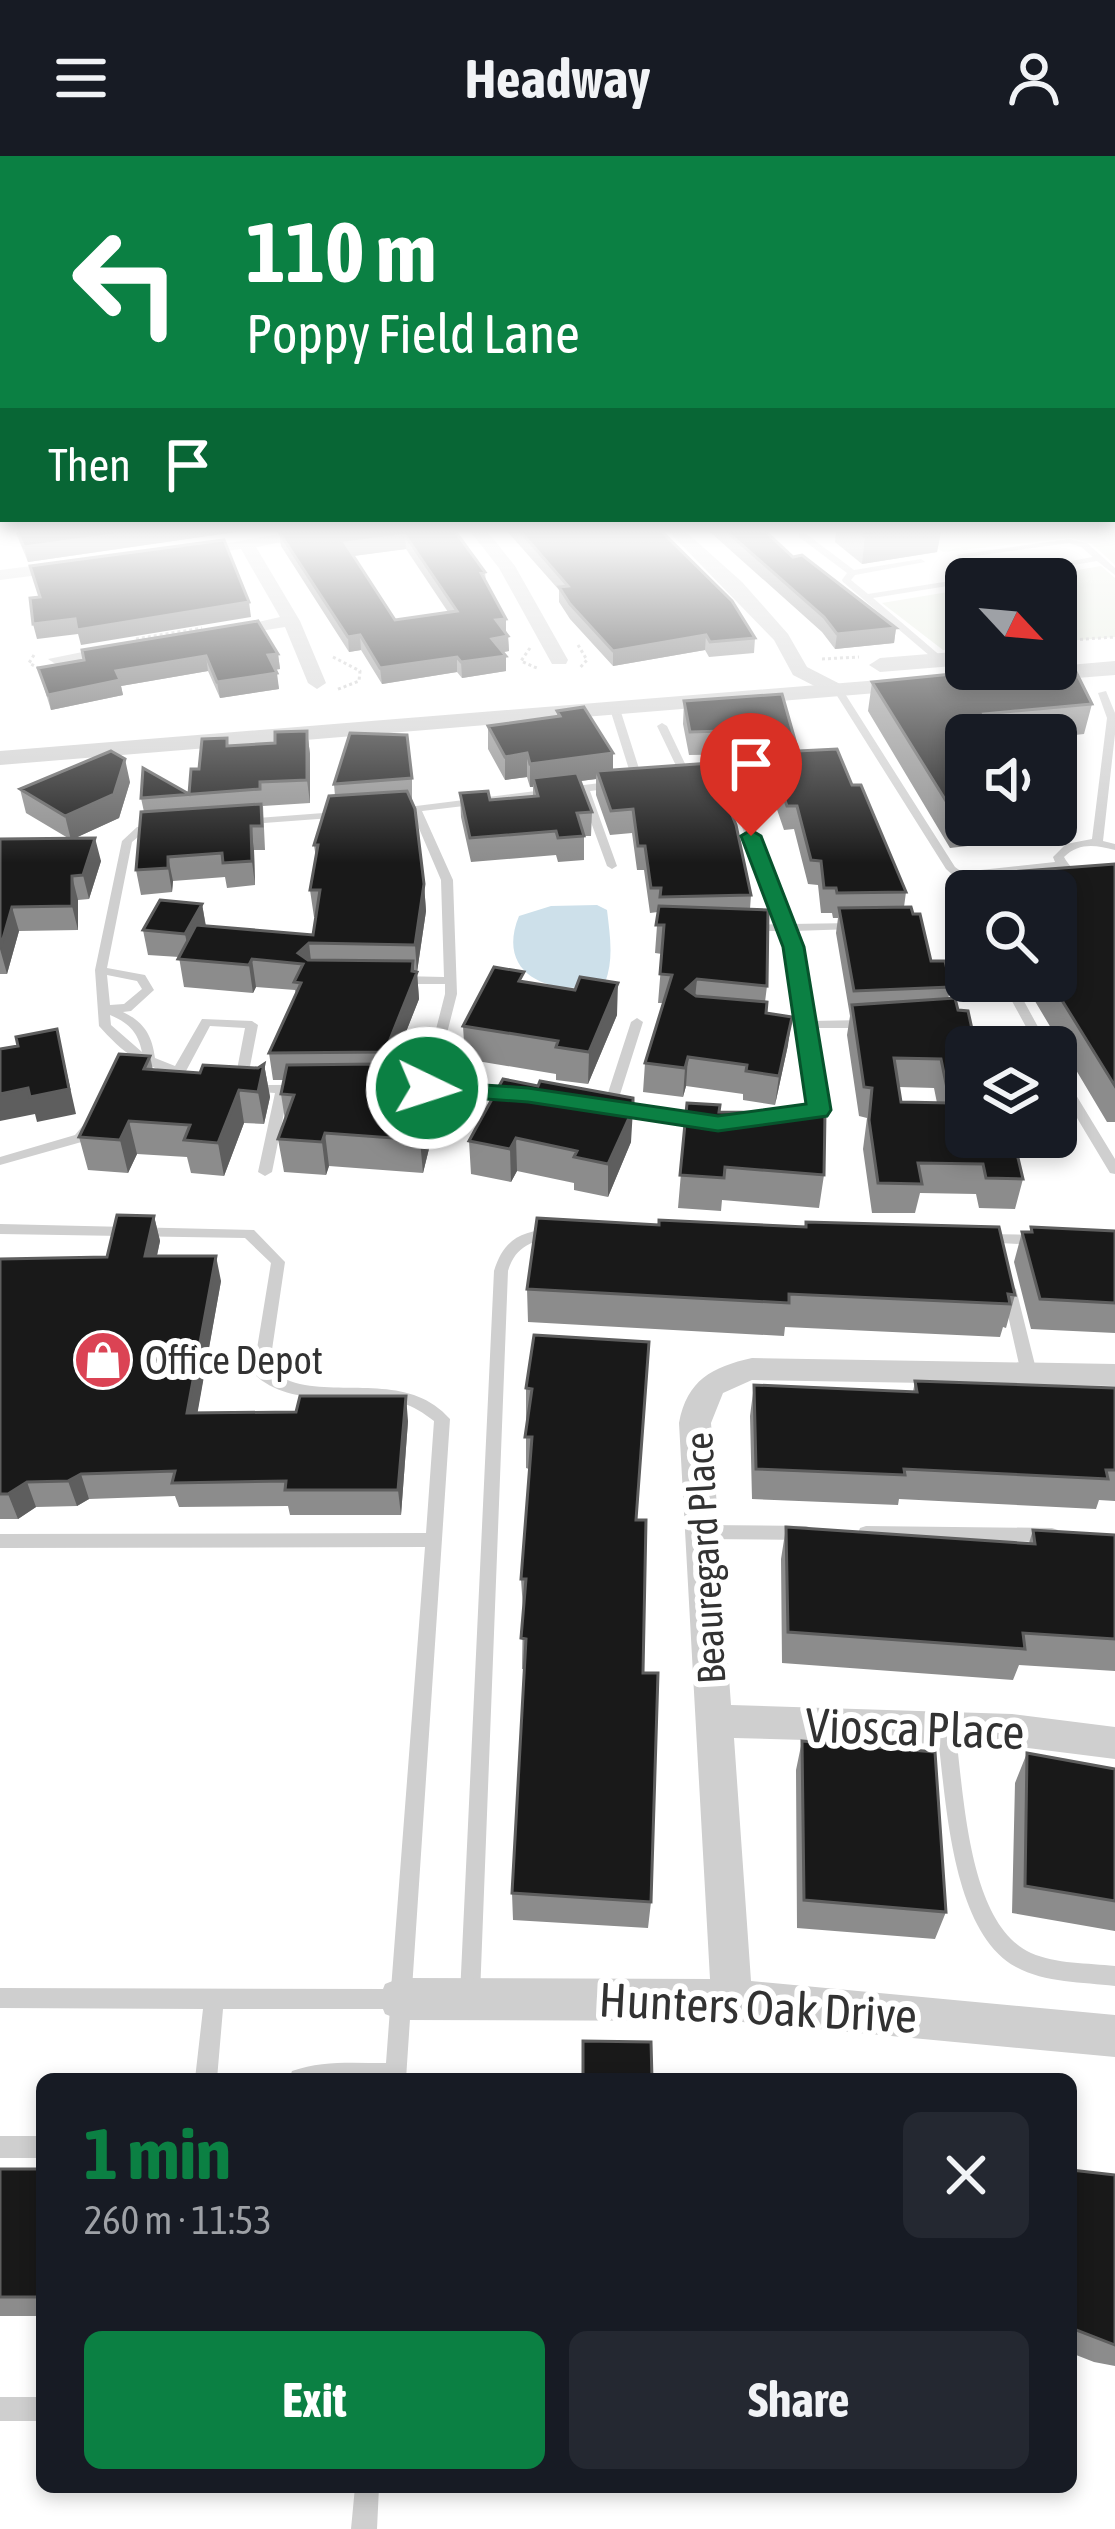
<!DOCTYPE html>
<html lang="en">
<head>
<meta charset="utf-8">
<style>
	:root { --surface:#171b24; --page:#242831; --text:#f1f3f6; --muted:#9ea1a6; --accent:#0b8043 }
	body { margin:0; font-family:"Asap Condensed",sans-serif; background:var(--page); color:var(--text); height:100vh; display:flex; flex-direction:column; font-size:45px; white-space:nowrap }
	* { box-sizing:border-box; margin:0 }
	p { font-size:39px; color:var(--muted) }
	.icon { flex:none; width:66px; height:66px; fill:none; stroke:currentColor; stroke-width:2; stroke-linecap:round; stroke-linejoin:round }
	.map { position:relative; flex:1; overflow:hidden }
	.side { position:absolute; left:36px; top:1917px; width:1041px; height:420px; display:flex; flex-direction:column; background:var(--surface); border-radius:18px; box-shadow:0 6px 18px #0003 }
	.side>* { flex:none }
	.banner { position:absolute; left:0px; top:0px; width:1116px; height:366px; box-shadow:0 6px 18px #0003; background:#0b8043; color:#fff; overflow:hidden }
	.needle { width:78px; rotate:116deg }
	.tools { position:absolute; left:945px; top:402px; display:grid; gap:24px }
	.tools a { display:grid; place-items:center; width:132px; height:132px; border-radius:18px; background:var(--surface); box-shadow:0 6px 18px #0003; font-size:60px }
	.pin { position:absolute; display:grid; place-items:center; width:102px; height:102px; color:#fff; margin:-123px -51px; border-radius:50% 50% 50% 0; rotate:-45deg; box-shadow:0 0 12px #0007 }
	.pin .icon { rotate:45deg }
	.me { position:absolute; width:132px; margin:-66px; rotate:94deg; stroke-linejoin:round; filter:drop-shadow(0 0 9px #0008) }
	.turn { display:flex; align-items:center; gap:42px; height:252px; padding:0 48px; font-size:54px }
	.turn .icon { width:156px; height:156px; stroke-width:2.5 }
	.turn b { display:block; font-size:84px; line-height:102px }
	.then { display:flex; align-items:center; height:114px; padding:0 48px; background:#0003; gap:24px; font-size:45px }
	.round { display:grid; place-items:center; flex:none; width:126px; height:126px; border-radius:18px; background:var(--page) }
	.headline { display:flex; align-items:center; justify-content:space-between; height:204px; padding:0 48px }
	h1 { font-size:72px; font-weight:700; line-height:90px; color:var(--accent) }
	.button { display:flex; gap:24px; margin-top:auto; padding:24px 48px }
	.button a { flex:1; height:138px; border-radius:18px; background:var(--accent); color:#fff; font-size:48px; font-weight:700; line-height:138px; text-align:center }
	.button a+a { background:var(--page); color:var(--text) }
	header { display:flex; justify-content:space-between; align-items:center; height:156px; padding:0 48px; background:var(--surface); font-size:54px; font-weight:700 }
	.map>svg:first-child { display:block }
	.green { fill:#e3e9dc }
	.water { fill:#cde0ea }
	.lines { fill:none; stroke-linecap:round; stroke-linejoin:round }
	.path { stroke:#c9c9c9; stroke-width:3; stroke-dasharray:3 3; stroke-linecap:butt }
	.service { fill:#cfcfcf; fill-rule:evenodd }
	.minor { fill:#cfcfcf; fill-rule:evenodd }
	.tertiary { fill:#cfcfcf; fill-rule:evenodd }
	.wall { fill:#8c8c8c; fill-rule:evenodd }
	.shaded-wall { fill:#5e5e5e }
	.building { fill:#191919; stroke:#5e5e5e; stroke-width:3; fill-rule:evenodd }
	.route { fill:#0b8043; stroke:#07532c; stroke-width:3 }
	.labels { text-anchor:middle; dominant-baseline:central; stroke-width:12; stroke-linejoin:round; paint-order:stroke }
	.poi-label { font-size:39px; fill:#323232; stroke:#fff; text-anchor:start }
	.street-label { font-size:39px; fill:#323232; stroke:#fff }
	.near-street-label { font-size:48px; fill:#323232; stroke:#fff }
</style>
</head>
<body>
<header><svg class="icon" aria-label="menu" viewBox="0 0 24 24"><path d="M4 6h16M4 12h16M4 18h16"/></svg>Headway<svg class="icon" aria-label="person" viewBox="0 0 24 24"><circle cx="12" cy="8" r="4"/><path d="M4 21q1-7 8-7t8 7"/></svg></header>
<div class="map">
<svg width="1115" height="2373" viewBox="0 0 1115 2373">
	<rect width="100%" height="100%" fill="#fff"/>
	<path class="green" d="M911 375H1115V409L1092 388 1071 382 943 396Z
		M1101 410 1115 422V481L1056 486V423H1026Z
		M966 433V492L943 494 882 447Z"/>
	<path class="water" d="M597 749 607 754C610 780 614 803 605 827 555 842 494 821 519 760L551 750Z"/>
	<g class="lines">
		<path class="path" d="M136 483 202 472
			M1056 485 1115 481
			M578 489 587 504 579 513
			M530 492 521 505 539 513
			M34 499 29 507 42 514
			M333 501 360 515 359 525 336 534
			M822 503 859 501"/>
		<path class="service" d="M799 377H805L854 414 921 403 925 406 855 419 851 424 868 438 969 422 966 423V427L873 442 943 502V506H937L843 426 842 424 847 417 799 381Z
			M1069 383 1087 387 1115 412V419L1097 405 990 423H971L1093 401 1081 391 1069 387 960 402 956 399Z
			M836 533H842L955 711 962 716 1055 706 1053 701 1066 688 1092 683 1107 562 1098 537 1106 535 1115 557V578L1103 685 1115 688V694C1096 689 1079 686 1064 701 1075 721 1093 724 1115 723V729C1094 730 1075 728 1059 712L966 723 969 735H966V751L962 750 955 721 946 713 834 535Z
			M615 550 620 553 642 622 680 618 657 570 662 567 667 570 689 616 730 613 790 768 854 767 860 770 854 773 793 775 799 791 811 865 865 864 871 868 865 872H812L826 954 824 957 719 971 614 956 609 958 603 954 528 943 427 936 288 937 272 1016 265 1020 258 1016 275 937C227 934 177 926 135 902 122 895 109 881 99 870L95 814 122 685 137 671 416 650 632 623 610 553ZM722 619 779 768 752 769 746 772 752 775H781L787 791 799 865 793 869 800 873 812 951 719 963 617 948 643 866 637 862 631 866 605 946 528 935 434 928 457 838 453 724 422 655 580 636 607 710 612 713 617 710 590 635ZM412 656 441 724 444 821 400 820 394 824 400 828H445V838L422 928 269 929 247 926 258 869 252 865 202 863 175 910 155 902C152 879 144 866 123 856L131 855 154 834 145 819 107 812 132 686 144 676ZM107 819 137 825 142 833 124 848 110 849ZM110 859C129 867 138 876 142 896L111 869ZM210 870 245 872 235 924 186 915Z
			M1001 825H1013L1049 891H1037Z
			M1056 912 1062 916 1115 1003V1018L1110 1017 1056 927Z
			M90 966 97 970 85 985 0 1009V1001L75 979 85 967Z
			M0 1068 254 1074 285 1106 269 1214C281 1221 291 1227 305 1229 355 1237 412 1220 450 1263L406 1923H289L292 1915C323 1904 354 1907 386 1907L390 1853H223L217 1923H195L203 1853 0 1852V1832L391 1833 425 1391 0 1392V1378L426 1377 434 1265C423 1257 414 1250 401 1247 352 1233 293 1256 253 1217L271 1107 245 1082 0 1078Z
			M554 1072 561 1077 559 1080C534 1085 516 1088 508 1115L480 1839 477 1846 470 1849 463 1846 460 1839 494 1115C504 1082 521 1076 554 1072Z
			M986 1078 1040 1079 1047 1084 1040 1089 981 1086 979 1083Z
			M1009 1128 1016 1133 1037 1217 1034 1221H1024L1021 1217 1002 1133Z
			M702 1369 806 1370 812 1372 814 1377 812 1382 806 1384 702 1383 696 1381 694 1376 696 1371Z
			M866 1370 1052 1372 1058 1374 1060 1379 1058 1384 1052 1386 866 1384 860 1382 858 1377 860 1372Z
			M946 1565 952 1567 955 1573C964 1634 967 1768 1031 1797 1056 1808 1088 1807 1115 1810V1830C1083 1826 1045 1827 1016 1811 950 1775 946 1640 937 1573L940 1567Z
			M0 1980H42V2002H0Z
			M0 2241H42V2265H0Z
			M355 2331H379L377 2373H351Z"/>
		<path class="minor" d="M297 375H339L256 391 300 465 326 527 317 533 308 527 285 471 223 481 214 476 280 461 241 393 191 400 183 395Z
			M470 375H487L515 410 568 504 566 508H552L499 412Z
			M668 375H685L742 426 788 478 807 511 846 531V539H832L793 519 774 484Z
			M72 405 78 406V414L0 424V414Z
			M122 488 131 493 128 497 57 509 48 503Z
			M752 1202 1115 1208V1230L752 1224 723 1237 711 1267 731 1549 1012 1558 1115 1571V1603L1012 1590 734 1582 751 1825 1115 1859V1901L732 1865 400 1864 385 1858 379 1843 385 1828 400 1822 710 1823 679 1267C687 1224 712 1211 752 1202Z"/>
		<path class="tertiary" d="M966 495V509L880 516 869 509 880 502Z
			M1115 505V519L1026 526 1015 519 1023 513Z
			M917 521 928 528 925 533 0 609V595Z"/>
	</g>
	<path class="wall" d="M15 375H242L28 406Z
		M455 375 485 416 486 426 508 480 509 495 503 496 506 515 462 522 457 516 382 528 361 494 349 496 281 390 279 376ZM406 393 448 456 395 464 353 400Z
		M507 375H661L755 482 754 497 709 501 705 494 613 510 570 463 559 446V434Z
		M709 375H765L793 401 896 472 894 487 835 493 822 476Z
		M836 375H941L937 396 862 408 835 386Z
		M278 498 280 513 275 514 279 533 220 542 208 515 121 530 123 539 51 554 38 512Z
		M872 526 1092 548 1084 578 1056 581V579H966V669H1041L1038 682 950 692 868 555Z
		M782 538 798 595 852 629 906 736 904 751 931 805 951 831 948 843 966 981 1023 1023 1015 1053 979 1052 976 1038 920 1037 915 1057H872L863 993 867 962 859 960 847 879 850 860 836 777 838 762H833L832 757H821L818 729 808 728 794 673 784 674 758 598 689 599 683 568 684 545ZM899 931 934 932 937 947 901 946Z
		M557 555 613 597V614L751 739 750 753 767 830 765 846 766 857 788 889 775 949 743 944V938L686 930 683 941 643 936 645 907 664 847H658L662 798 655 797 658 756 650 757 644 714H637L632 677 610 679 596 639V623L580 625 592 656 591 680H584V704L558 706 556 699 471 706 461 661 460 637 490 644 533 641V631H530L527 621 505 624 488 593V570L557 560Z
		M307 575 310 598V647L263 650 265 694H254L255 729 227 732 225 721 173 725 172 736 141 739 136 714 144 656 141 642 189 638 199 613 229 590 275 587Z
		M412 622V646L424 728 426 755 417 816 419 843 390 916 437 919 439 952 423 1017 329 1010 326 1019 284 1016 278 983 285 964 281 938 284 924H273L269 897 296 838 295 834 256 831 253 837 184 831 179 801 148 799 143 774 202 748 206 770 313 779 316 761H314L310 734 316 702 314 689 335 640 334 628Z
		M130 626 119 662 75 682 101 705 89 743 78 744V774L19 775 7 818H0V683L68 682 26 657 20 633Z
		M1115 708V966H1107L1023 825H1056V735H981L984 718Z
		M524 826 617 859 588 928 556 924V918L465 903 463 870Z
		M150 900 153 914 200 917 258 912 264 908 270 941 264 968 244 967 224 1020 191 1017 187 1001 137 998 128 1017 88 1014 79 981Z
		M503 923 631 986 608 1041 574 1034V1027L517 1015 511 1026 471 1018 469 985Z
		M687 947 824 1019 819 1052 722 1044 721 1055 678 1052Z
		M154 1060 160 1085 157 1100 221 1125 197 1257 408 1265 401 1359H290L288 1350 179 1351 175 1340 89 1343 77 1350 36 1351 18 1363H0V1103L107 1101Z
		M806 1066 1015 1139 1006 1172 1003 1171 1000 1181 785 1171 784 1180 528 1166 527 1133 659 1069 805 1071Z
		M1031 1071 1115 1075V1177L1031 1173 1014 1106 1022 1076H1030Z
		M534 1179 636 1364 651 1746 648 1772 513 1764 512 1737 525 1513H522L523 1453 521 1423 529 1313 526 1312V1232Z
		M915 1225 1115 1232V1345L1099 1344 1096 1353 899 1343 898 1349 752 1343 750 1260 754 1229 913 1236Z
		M786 1371 1029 1387 1033 1374 1115 1379V1515L1019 1509 1013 1524 782 1507 781 1403Z
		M802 1585 946 1756 935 1783 797 1772 796 1614Z
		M1027 1597 1115 1613V1775L1012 1757 1015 1627Z
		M0 2013H42V2160H0Z
		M1071 2014 1115 2019V2210L1094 2206 1071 2197Z"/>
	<path class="shaded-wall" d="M141 375H242L28 406 24 391Z
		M899 375H941L937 396 862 408 865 380Z
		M405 379 406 393 346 401 345 387Z
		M249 446 251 461 81 489 77 474Z
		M75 463 78 478 37 483 33 468Z
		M506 463V477L496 464Z
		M896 472 894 487 835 493 837 478Z
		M360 479 361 494 349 496 348 481Z
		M706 479 705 494 613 510V495Z
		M508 480 509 495 493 498 492 483Z
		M278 498 280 513 270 514 268 499Z
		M206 500 208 515 121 530 123 539 51 554 48 539 116 515Z
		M506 500V515L462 522 461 506Z
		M457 501V516L382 528 380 512Z
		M277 517 279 533 220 542 217 526Z
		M307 575 310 598V647L307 624Z
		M527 597V621L505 624V601Z
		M613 597V621L597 615 596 623 535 631 533 622V631H530V608Z
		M125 603 130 626 119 662 71 684 65 660Z
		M251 670 254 694 255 729 252 705Z
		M95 682 101 705 89 743 83 719Z
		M168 701 173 725 172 736 168 712Z
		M72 720 78 744V774L72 750Z
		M424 728 426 755 417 816 415 789Z
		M202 748 206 772 190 802 185 778Z
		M12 751 19 775 7 818 0 793Z
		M309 787 312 814 303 808 298 797Z
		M252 803 256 831 253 837 249 809Z
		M413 805 415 823 417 816 419 843 387 924 385 896Z
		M697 823 694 852 686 833Z
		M618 827 617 859 588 928 589 896Z
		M792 861 788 889 775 949 779 920Z
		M57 873 76 958 37 966 35 958 0 965V938Z
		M688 901 686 930 683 941 685 912Z
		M264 908 270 941 264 968 258 936Z
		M437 919 439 952 423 1017 420 984Z
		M239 934 244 967 224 1020 218 987Z
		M633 953 631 986 608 1041V1008Z
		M129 965 137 998 128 1017 120 984Z
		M325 977 329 1010 326 1019 322 986Z
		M516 982 517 1015 511 1026 510 993Z
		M154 1060 160 1085 151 1126 145 1100Z
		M216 1100 221 1125 193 1282 187 1257Z
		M406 1240 408 1265 401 1359 398 1334Z
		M81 1318 89 1343 77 1350 68 1325Z
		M27 1326 36 1351 18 1363 8 1338Z"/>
	<path class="building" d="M17 375H141L24 391Z
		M285 375H455L485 416 481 417 506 463 496 464 508 480 492 483 506 500 461 506 457 501 380 512 360 479 348 481 279 376ZM405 379 457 455 395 464 345 387Z
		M520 375H661L732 445 755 482 710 486 706 479 613 495 570 448 559 431 568 430Z
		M726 375H765L793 401 802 399 896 472 837 478 824 461Z
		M859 375H899L865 380Z
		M224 384 249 446 77 474 75 463 33 468 30 442 40 441 30 410Z
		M258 465 278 498 268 499 277 517 217 526 206 500 116 515 120 524 48 539 38 512 84 504 82 494Z
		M1071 506 1092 548 984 558 997 579H966V660L956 661 872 526 1002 513H1056V508Z
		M782 538 798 595 837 593 852 629H861L906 736 837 737 836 732H824L821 705 811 704 797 650H787L760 574 690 576 684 545Z
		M584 551 613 597 530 608 527 597 505 601 488 570 560 560 557 555Z
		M307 575V624L260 626V633L141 642 143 612 189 638 191 613H199L202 583 227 582V590L275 587V576Z
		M350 577 407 579 412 622 334 628Z
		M111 595 125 603 114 638 65 660 20 633Z
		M711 607 736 669 751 739 660 741 661 732H651L645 690H638L633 653 611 655 597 615Z
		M577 617 592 656 577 657 584 680 558 682 556 675 470 682 460 637 488 635 490 644 538 640 533 622Z
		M407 635 415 653 424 728 415 789 309 787 298 797 308 804 413 805 412 815 417 816 385 896 269 897 301 827 294 826 303 808 252 803 249 809 178 803 196 769 313 779 320 734H310L318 689H314L329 640Z
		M261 648 262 670H251L252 705 223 707 222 697 168 701V712L136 714 141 656Z
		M95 682 83 719 72 720V750L12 751 0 793V683Z
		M1115 708V930L1050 825H1056V735H995L984 718Z
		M160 744 202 748 185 778 143 774Z
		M659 750 768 754 767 830 697 823 686 833 696 840 767 846 766 857 792 861 779 920 746 915 747 909 688 901 685 912 645 907 672 819 660 818 664 769H656Z
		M911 751 913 758H920L931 805H945L951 831 854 835 839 752Z
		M494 811 524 816 519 825 575 834 580 821 618 827 589 896 556 891 558 885 463 870Z
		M955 842 958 854 968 855 976 891H966V981H1013L1023 1023 986 1022 983 1008 918 1007 922 1028 878 1027 869 964 872 932 864 931 852 849ZM894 902 941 903 950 947 901 946Z
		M57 873 69 933 30 941 28 932 0 938V893L18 890 16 881Z
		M119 898 150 900 144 913 200 917 203 909 258 912 264 908 258 936 239 934 218 987 184 984 190 969 129 965 120 984 79 981Z
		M377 908 374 915 437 919 420 984 325 977 322 986 278 983 294 939 281 938 287 909Z
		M503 923 538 930 540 925 633 942V953L608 1008 574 1001 577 995 516 982 510 993 469 985Z
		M687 947 720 949 719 956 825 957 824 1019 725 1011 724 1022 680 1019Z
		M117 1059 154 1060 145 1100H216L187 1257 296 1256 300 1240H406L398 1334H285L286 1325 172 1327 175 1315 81 1318 68 1325 27 1326 8 1338H0V1103L107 1101Z
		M537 1062 659 1069V1064L806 1071V1066L999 1071 1015 1139 1008 1138 1010 1148 789 1138V1147L527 1133Z
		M1031 1071 1115 1075V1147L1040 1143 1022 1076H1032Z
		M534 1179 649 1186 636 1364H646L643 1517H658L651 1746 512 1737 526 1483 521 1482 526 1423H521L532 1281H525L532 1233 526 1232Z
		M915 1225 1115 1232V1314H1106L1108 1323 904 1313 905 1319 756 1313 754 1229 917 1236Z
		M786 1371 1035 1388 1033 1374 1115 1379V1483L1023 1477 1025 1493 788 1476Z
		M802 1585 935 1596 946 1756 804 1744Z
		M1027 1597 1115 1613V1745L1025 1730Z
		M583 1885 651 1886 652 1923H583Z
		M0 2013H42V2141H0Z
		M1071 2014 1115 2019V2189L1071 2172Z"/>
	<linearGradient id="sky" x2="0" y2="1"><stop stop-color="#9dc6e9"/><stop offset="0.53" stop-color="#fff"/><stop offset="1" stop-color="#fff" stop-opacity="0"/></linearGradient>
	<rect width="1115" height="707" fill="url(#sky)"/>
	<path class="route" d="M751 674 761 680 804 791 831 954 827 960 718 975 528 946 418 938 415 932 427 925 528 932 718 960 806 948 783 791 741 680Z"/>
	<defs>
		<g id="shop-disc" transform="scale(3)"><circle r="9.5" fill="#db4354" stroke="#fff"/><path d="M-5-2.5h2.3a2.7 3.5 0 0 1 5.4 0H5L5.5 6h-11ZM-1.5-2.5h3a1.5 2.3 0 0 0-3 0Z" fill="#fff"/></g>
	</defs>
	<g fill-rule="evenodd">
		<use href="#shop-disc" x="103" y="1204"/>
	</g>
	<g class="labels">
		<g class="poi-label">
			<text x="145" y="1204">Office Depot</text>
		</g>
		<g class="street-label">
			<text transform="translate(705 1402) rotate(-93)">Beauregard Place</text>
		</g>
		<g class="near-street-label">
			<text transform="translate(915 1572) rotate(2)">Viosca Place</text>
			<text transform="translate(758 1851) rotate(3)">Hunters Oak Drive</text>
		</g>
	</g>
</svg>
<div class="tools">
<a><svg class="needle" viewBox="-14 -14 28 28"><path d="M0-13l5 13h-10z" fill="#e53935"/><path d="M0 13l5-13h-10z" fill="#9ea1a6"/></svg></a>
<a><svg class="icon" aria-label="sound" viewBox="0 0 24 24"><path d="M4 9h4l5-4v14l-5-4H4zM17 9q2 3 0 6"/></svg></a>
<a><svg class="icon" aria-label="search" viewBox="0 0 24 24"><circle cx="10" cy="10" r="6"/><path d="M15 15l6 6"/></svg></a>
<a><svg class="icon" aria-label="layers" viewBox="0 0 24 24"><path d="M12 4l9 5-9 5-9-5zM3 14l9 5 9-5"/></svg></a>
</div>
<div class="pin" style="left:751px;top:680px;background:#d93025"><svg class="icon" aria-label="arrive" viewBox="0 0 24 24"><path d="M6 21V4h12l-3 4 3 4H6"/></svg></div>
<svg class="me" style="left:427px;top:932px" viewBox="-20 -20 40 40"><circle r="17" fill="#0b8043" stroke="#fff" stroke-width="3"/><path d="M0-11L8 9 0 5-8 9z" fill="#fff"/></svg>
<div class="banner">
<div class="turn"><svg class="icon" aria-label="left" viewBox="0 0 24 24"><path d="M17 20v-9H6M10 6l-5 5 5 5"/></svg><div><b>110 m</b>Poppy Field Lane</div></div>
<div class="then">Then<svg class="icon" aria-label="arrive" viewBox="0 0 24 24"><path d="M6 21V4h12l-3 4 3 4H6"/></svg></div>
</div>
<section class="side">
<div class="headline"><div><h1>1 min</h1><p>260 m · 11:53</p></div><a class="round"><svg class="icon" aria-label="close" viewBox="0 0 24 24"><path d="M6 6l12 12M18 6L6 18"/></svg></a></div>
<div class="button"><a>Exit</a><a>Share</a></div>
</section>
</div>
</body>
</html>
